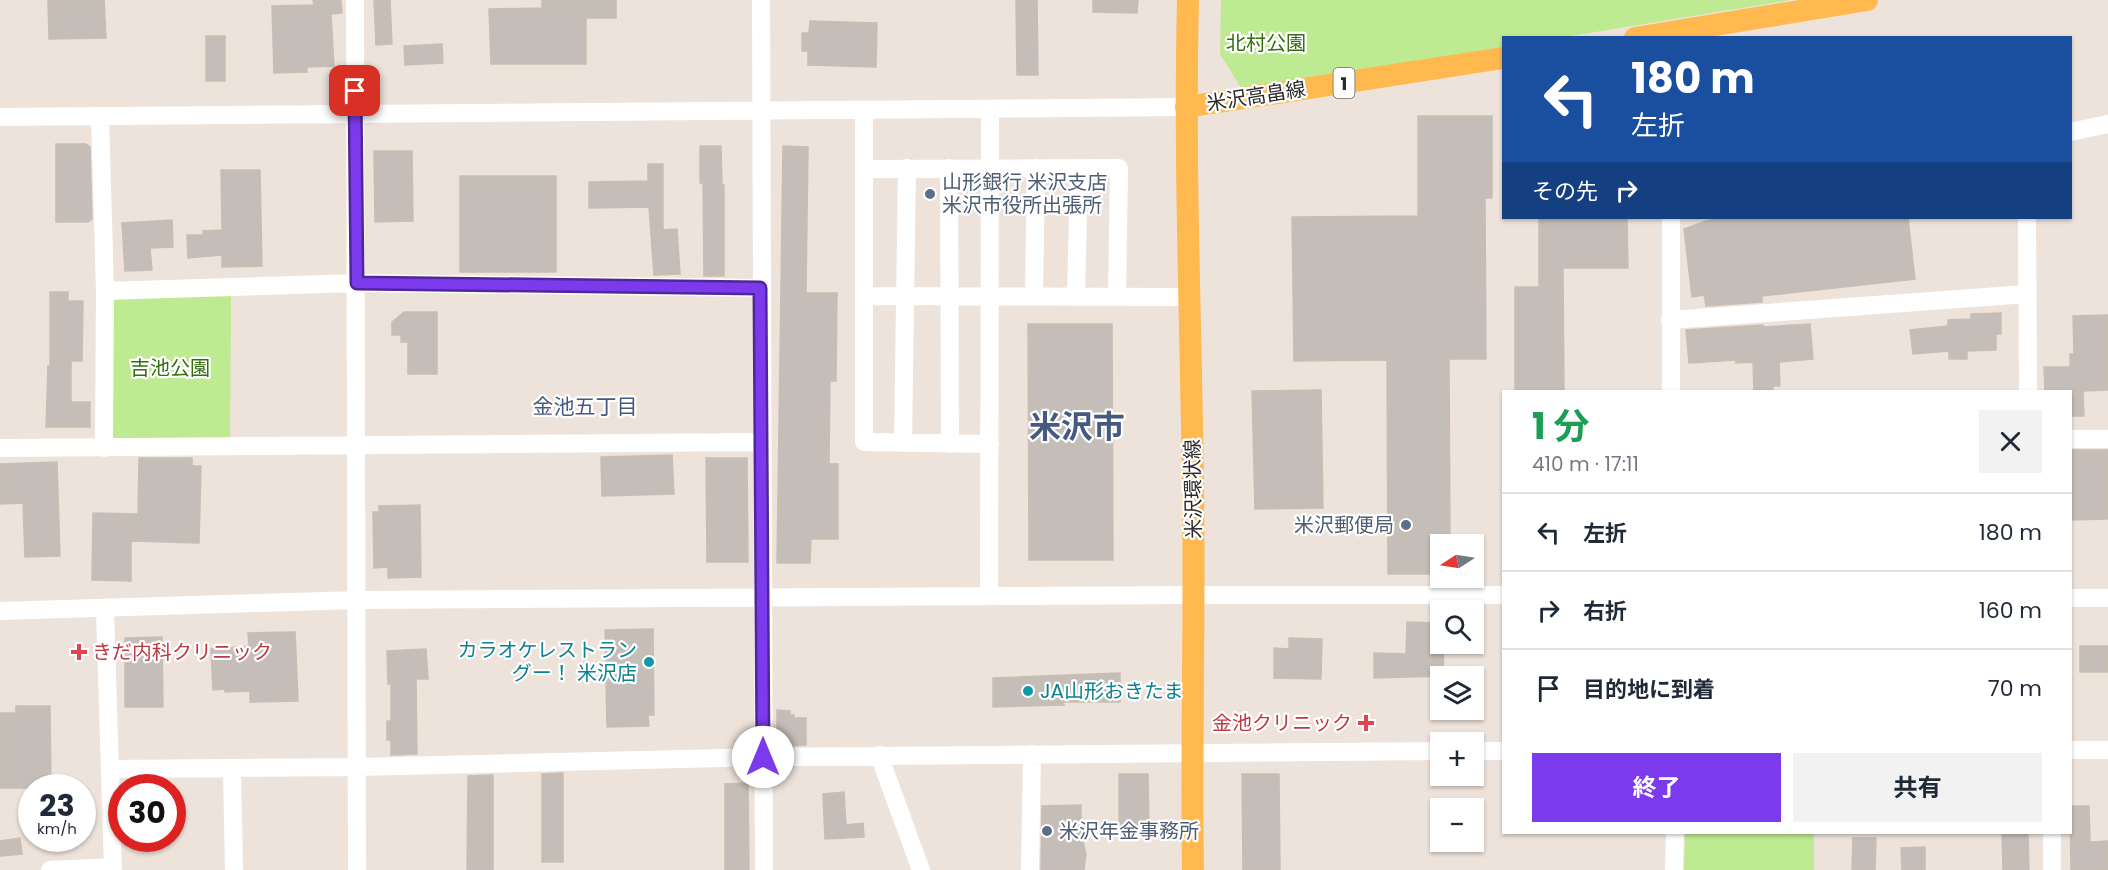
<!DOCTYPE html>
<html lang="ja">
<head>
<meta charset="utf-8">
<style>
	:root { --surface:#fff; --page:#f2f2f3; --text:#1f2937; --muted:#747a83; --line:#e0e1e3; --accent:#7c3aed }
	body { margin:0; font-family:Poppins,"Noto Sans JP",sans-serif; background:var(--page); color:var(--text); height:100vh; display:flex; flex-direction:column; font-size:22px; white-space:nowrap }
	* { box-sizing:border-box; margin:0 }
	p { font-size:20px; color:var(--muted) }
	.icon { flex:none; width:33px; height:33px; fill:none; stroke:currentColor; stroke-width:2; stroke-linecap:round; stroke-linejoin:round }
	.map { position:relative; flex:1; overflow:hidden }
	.drawer { position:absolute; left:1502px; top:390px; width:570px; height:444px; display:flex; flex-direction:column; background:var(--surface); border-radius:0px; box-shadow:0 2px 4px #0004 }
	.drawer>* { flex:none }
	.banner { position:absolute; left:1502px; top:36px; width:570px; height:183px; border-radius:0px; box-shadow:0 2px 4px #0004; background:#1a4fa0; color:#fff; overflow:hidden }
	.needle { width:39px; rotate:258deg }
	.buttons { position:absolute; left:1430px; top:534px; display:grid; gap:12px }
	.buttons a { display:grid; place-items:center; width:54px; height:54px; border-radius:0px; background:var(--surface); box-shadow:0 2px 4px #0004; font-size:30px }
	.speed { position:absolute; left:18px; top:774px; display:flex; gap:12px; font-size:30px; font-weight:700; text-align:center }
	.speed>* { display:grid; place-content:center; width:78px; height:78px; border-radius:50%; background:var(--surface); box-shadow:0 2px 4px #0004; line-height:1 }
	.speed small { font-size:15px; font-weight:400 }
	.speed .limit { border:9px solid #d22; background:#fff; color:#111 }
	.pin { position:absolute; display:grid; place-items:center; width:51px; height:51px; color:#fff; margin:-26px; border-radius:12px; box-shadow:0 3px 9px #0006 }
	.me { position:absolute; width:66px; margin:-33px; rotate:0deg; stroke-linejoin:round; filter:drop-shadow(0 0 4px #0008) }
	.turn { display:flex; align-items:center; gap:21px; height:126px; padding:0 30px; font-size:27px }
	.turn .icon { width:78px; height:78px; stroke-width:2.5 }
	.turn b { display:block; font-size:42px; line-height:51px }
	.then { display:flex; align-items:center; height:57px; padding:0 30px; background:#0003; gap:12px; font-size:22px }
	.round { display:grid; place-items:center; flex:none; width:63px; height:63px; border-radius:0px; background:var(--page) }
	.overview { display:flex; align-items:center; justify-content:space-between; height:102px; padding:0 30px }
	h1 { font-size:36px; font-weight:700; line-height:45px; color:#1e9e55 }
	.button { display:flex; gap:12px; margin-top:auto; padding:12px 30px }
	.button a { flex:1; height:69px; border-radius:0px; background:var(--accent); color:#fff; font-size:24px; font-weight:700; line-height:69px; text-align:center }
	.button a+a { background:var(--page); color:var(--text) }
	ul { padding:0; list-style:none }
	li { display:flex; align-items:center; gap:18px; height:78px; padding:0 30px; border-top:2px solid var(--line) }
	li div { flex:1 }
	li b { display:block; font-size:22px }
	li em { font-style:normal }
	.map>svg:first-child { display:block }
	.green { fill:#beea91 }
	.building { fill:#c5bdb7; stroke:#c9beb4; stroke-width:1.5 }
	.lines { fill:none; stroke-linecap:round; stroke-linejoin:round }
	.minor { stroke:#fff; stroke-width:18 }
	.major { stroke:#ffb94f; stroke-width:22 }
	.route-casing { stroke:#51269a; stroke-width:15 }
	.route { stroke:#7c3aed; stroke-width:10 }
	.service-dot { fill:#5c6f8a; stroke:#fff; stroke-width:2 }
	.health-dot { fill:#e0444e; stroke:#fff; stroke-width:2 }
	.culture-dot { fill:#0f9aa8; stroke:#fff; stroke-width:2 }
	.labels { text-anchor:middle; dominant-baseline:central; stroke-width:4.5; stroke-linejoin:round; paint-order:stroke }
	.shield { fill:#fff; stroke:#6a6a6a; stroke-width:1.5 }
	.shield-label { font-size:18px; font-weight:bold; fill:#2a2a2a }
	.park-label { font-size:20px; fill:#356f12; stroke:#fff }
	.street-label { font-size:20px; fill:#2a2a2a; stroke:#fff }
	.service-label { font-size:20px; fill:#4e5e75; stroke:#fff; text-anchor:start }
	.culture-label { font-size:20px; fill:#0d838f; stroke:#fff; text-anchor:end }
	.health-label { font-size:20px; fill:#be3a42; stroke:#fff; text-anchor:start }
	.neighbourhood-label { font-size:21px; fill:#465980; stroke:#fff }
	.town-label { font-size:32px; font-weight:bold; fill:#465980; stroke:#fff }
</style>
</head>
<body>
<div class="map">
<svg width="2108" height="870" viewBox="0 0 2108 870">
	<rect width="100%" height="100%" fill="#eee3db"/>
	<path class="green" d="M1221 0H1791L1565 37 1503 38V48L1243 91 1220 54Z
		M231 292 230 441H111L110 294Z
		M1685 833H1814V870H1684Z"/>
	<path class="building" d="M48 0H104L106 38 49 39Z
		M313 0H341L342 13 331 14 334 66 307 67V72L274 73 272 6 314 5Z
		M374 0H390L392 44 376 45Z
		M542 0H616V18H586V64H491L489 9 542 8Z
		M1016 0H1037L1038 75H1017Z
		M1093 0H1138L1137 13 1093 12Z
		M810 21 877 23 876 67 808 65V51H802V33H809Z
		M206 36H225V81H206Z
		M442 44 443 63 405 65 404 46Z
		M1418 116H1492V198H1485L1486 359H1449L1450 544H1440V574H1388L1387 360 1294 361 1292 217 1418 216Z
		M56 144H86L90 147 92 219 88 222H56Z
		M700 146H721L722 185H724V276H704L703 183H700Z
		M783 146 808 147 806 293H837L836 381H830L829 464H838V539H811L810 563H777Z
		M374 151H412L413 221 375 222Z
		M648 164H663V230L677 229 680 274 654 275 649 207 589 208V182L648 181Z
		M221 170H260L262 266 222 267V255L188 258 187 235H203V231L222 230Z
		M460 176H556V272H460Z
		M1539 218H1627L1628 268H1563L1564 392H1515V287H1539Z
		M1724 218H1908L1915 279 1762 296V302L1706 306 1704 295 1692 297 1684 229 1706 221Z
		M172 220 173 247 150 248 152 270 125 271 122 223Z
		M50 292H68V301H83L82 361H71V402H90V427H46L48 366H50Z
		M404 312H437V374H408V342H401V335H392V322Z
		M2001 313V334H1996V350L1967 351V359H1949V351L1913 354 1910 330 1948 326V320L1971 319V314Z
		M2108 315V390L2083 391 2084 416H2070V392H2045L2044 367H2070V354H2074L2073 316Z
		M1028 324H1112L1113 560H1029Z
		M1810 324 1813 359 1779 362 1780 386H1773V392H1754L1753 362 1736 363V360L1689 363 1686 330 1763 325V327Z
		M1321 390 1323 508 1255 509 1252 391Z
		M2070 450H2108V519L2070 520Z
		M672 455 674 494 602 496 601 457Z
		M139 458H192V466H201L199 543 131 541V581L92 580 93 513 138 514Z
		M706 458H747L748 562H707Z
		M57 462 60 556 25 557 23 503 0 504V464Z
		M420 505 421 577 388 578V567L374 568 373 512H379V506Z
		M1407 622 1440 623V644H1444L1443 676 1374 678V653L1406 654Z
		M653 629 654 715H648L649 726 607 727 605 630Z
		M295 632 298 701 250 702V691L225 692V689L213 690 211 649 249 646 248 633Z
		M162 637 163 707H125V638Z
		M1289 638 1322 639 1321 679 1274 678V648L1289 649Z
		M2080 646H2108V672H2080Z
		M426 649 428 679H416L417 754 391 755V740H387V721H391V684H388L387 651Z
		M1120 673V702H1063L1064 705 993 707V678Z
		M16 706H50L51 788H0V713H16Z
		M777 710 790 711V715H794V718H806V745L777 746Z
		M563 773V862H542V774Z
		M1119 774H1148L1149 833H1119Z
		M1242 774H1279L1280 870H1243Z
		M493 775V870H467L468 776Z
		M748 783 749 870H725V784Z
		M844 792 846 825 863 823 864 837 825 839 823 794Z
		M1081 805V832L1086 854 1084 870H1041L1042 806Z
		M2070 806H2089L2090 842 2108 841V870H2071Z
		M2028 834 2029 870H2003L2002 835Z
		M20 838 22 854 0 856V841Z
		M1853 838H1876L1875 870H1852Z
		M1925 847V870H1902L1901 848Z"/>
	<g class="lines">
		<path class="minor" d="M355 0 357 870
			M761 0 764 870
			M864 110V442L990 444
			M100 116 105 291 104 448
			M0 117 1186 107
			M2070 132 2108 124
			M949 168 950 444
			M865 169 1119 168 1117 297
			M2027 218 2028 392
			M105 291 357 283 761 288
			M864 296 1189 297
			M1034 297 1036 168
			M1076 297 1079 168
			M1670 320 2027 294
			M1671 392V218
			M2070 439H2108
			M903 443 907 168
			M0 448 762 442
			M989 596 990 109
			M2070 598H2108
			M105 609 113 870
			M0 611 356 600 1194 595H1503
			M2070 750H2108
			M1473 751H1503
			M879 755 921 870
			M232 768 234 870
			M111 769 358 767 763 757 1440 751
			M2052 832V870
			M50 870 113 867
			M1030 870 1032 754
			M1674 870 1675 832"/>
		<path class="major" d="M1188 0C1184 163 1191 326 1193 489 1195 616 1191 743 1193 870
			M1635 38 1867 0
			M1186 107 1503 58"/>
	</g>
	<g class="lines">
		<g class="route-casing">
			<path id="route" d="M355 91 357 283 760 288 763 757"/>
		</g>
		<use href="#route" class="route"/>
	</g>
	<g class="service-dot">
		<circle cx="930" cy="194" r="6"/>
		<circle cx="1406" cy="525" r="6"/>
		<circle cx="1047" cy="831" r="6"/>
	</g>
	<g class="health-dot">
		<path d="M76 643h6v6h6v6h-6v6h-6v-6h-6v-6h6z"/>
		<path d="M1363 714h6v6h6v6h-6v6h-6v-6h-6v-6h6z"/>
	</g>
	<g class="culture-dot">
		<circle cx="649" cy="662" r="6"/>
		<circle cx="1028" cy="691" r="6"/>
	</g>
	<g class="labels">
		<rect class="shield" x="1333.5" y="68" width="21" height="30" rx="4.5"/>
		<g class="shield-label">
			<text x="1344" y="83">1</text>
		</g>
		<g class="park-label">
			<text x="1266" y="43">北村公園</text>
			<text x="170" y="368">吉池公園</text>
		</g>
		<g class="street-label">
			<text transform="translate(1256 96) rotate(-9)">米沢高畠線</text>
			<text transform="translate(1193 489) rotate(-91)">米沢環状線</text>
		</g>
		<g class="service-label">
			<text x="942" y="182">山形銀行 米沢支店<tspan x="942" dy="23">米沢市役所出張所</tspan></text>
			<text x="1394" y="525" text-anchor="end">米沢郵便局</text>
			<text x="1059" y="831">米沢年金事務所</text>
		</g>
		<g class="culture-label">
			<text x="637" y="650">カラオケレストラン<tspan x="637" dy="23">グー！ 米沢店</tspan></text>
			<text x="1040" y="691" text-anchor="start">JA山形おきたま</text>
		</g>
		<g class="health-label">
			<text x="92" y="652">きだ内科クリニック</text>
			<text x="1352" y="723" text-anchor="end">金池クリニック</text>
		</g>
		<g class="neighbourhood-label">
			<text x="585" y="406">金池五丁目</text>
		</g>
		<g class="town-label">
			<text x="1077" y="426">米沢市</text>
		</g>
	</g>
</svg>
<div class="buttons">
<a><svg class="needle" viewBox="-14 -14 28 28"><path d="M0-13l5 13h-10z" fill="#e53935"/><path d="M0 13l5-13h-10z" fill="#747a83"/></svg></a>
<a><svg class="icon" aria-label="search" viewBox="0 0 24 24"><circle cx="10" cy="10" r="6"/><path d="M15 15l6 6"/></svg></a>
<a><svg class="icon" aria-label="layers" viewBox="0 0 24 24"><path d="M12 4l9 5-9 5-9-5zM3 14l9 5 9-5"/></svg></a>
<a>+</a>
<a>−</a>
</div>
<div class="speed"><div>23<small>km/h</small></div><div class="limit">30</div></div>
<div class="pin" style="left:355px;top:91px;background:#d93025"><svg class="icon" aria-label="arrive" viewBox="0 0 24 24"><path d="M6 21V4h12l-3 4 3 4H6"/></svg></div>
<svg class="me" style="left:763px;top:757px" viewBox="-20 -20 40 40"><circle r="19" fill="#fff"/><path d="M0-13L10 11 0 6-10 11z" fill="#7c3aed"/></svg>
<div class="banner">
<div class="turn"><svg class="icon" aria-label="left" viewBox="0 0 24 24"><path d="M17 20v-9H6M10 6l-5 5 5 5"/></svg><div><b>180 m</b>左折</div></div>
<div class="then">その先<svg class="icon" aria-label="right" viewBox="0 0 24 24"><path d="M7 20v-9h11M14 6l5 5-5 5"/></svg></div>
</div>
<section class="drawer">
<div class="overview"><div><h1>1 分</h1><p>410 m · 17:11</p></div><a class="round"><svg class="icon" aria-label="close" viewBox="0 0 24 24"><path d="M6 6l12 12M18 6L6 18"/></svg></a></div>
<ul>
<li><svg class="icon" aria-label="left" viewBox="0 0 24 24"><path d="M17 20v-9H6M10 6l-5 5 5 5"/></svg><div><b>左折</b></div><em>180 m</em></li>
<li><svg class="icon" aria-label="right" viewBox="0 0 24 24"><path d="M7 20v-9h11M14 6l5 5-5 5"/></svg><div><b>右折</b></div><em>160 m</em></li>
<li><svg class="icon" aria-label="arrive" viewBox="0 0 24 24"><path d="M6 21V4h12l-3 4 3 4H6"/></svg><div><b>目的地に到着</b></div><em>70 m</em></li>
</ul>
<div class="button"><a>終了</a><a>共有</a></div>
</section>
</div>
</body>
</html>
